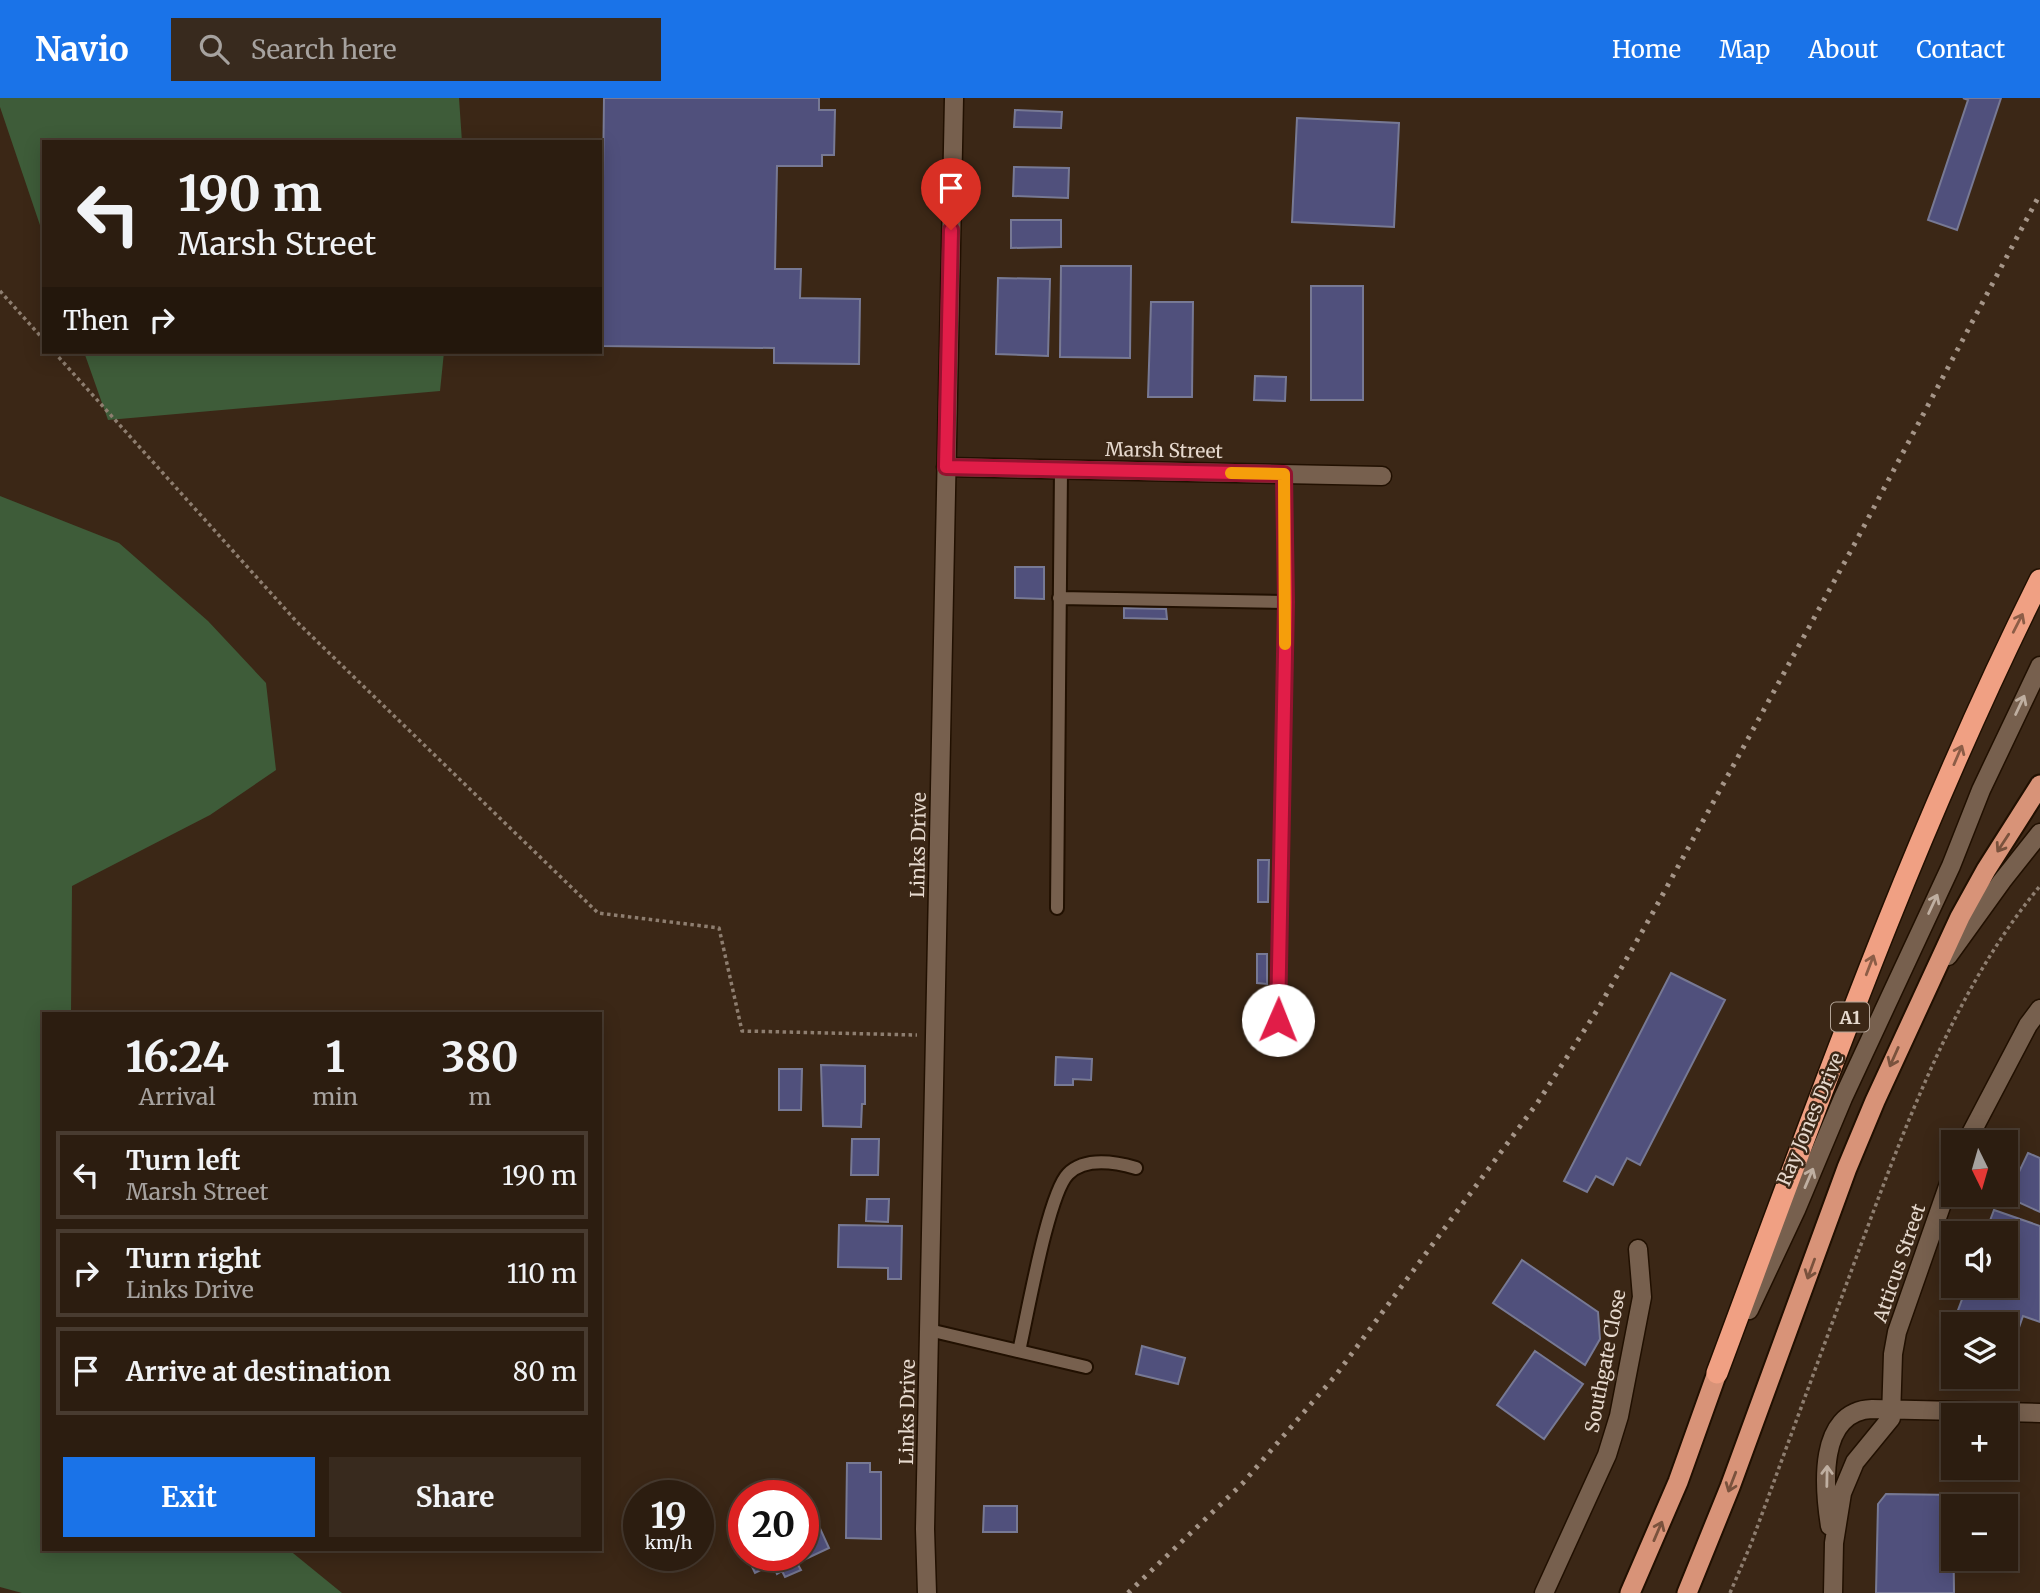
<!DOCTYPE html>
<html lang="en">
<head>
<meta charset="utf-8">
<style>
	:root { --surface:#2c1d10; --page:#382a1e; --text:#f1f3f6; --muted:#a6a29f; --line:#483b30; --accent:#1a73e8 }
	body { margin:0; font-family:Merriweather,serif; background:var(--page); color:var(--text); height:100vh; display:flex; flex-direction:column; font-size:26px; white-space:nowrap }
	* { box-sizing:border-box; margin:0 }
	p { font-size:23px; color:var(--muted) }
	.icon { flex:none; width:38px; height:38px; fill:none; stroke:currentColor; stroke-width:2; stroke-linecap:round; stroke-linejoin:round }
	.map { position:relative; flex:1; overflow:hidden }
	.drawer { position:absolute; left:42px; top:914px; width:560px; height:539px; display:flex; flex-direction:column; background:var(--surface); border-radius:0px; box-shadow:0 4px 18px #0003,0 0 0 2px var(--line) }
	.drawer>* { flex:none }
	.hud { position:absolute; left:42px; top:42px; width:560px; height:214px; border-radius:0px; box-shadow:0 4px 18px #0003,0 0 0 2px var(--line); background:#2c1d10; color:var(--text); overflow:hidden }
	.needle { width:46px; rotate:175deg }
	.buttons { position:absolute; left:1941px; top:1032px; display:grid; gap:14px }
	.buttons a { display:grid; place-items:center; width:77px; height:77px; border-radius:0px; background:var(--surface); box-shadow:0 4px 18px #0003,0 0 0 2px var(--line); font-size:35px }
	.speed { position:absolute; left:623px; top:1382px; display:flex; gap:14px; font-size:35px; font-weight:700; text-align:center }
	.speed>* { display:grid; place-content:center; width:91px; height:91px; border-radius:50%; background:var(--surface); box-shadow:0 4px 18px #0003,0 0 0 2px var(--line); line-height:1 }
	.speed small { font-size:18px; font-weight:400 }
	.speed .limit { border:10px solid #d22; background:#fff; color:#111 }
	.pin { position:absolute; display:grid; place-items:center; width:60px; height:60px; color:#fff; margin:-72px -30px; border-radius:50% 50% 50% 0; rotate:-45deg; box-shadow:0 0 7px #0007 }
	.pin .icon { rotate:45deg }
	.me { position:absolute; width:77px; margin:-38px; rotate:1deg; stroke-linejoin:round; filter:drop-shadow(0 0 5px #0008) }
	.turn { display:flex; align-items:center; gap:24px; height:147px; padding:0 21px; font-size:32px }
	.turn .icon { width:91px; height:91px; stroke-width:2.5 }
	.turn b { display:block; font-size:49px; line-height:60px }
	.then { display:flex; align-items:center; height:66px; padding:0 21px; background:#0003; gap:14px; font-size:26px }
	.eta { display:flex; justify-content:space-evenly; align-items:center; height:119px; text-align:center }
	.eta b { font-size:42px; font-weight:700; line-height:49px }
	.cta { display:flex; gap:14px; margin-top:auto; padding:14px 21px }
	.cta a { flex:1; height:80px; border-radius:0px; background:var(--accent); color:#fff; font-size:28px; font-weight:700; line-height:80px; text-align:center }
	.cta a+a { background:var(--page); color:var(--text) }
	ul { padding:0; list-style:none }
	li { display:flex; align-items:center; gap:21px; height:88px; margin:0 14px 10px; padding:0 7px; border:4px solid var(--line); border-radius:0px }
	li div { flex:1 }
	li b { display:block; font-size:26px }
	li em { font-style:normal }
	header { display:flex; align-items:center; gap:42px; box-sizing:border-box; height:98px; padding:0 35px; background:var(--accent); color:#fff }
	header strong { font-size:33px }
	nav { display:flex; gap:38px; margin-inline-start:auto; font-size:24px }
	.search { width:490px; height:63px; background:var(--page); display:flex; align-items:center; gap:18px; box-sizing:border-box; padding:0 24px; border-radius:0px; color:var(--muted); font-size:26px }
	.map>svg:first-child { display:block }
	.green { fill:#3e5c39 }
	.building { fill:#50507c; stroke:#777994; stroke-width:2 }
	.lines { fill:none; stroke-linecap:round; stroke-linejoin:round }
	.service-casing { stroke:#211001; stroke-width:16 }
	.minor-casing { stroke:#211001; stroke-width:21 }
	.tertiary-casing { stroke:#211001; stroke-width:21 }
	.secondary-casing { stroke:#211001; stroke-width:21 }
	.trunk-casing { stroke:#211001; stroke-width:23 }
	.motorway-casing { stroke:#211001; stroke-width:24 }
	.path { stroke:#8e7e70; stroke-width:3.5; stroke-dasharray:3.5 3.5; stroke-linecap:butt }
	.service { stroke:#77604e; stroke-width:12 }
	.minor { stroke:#77604e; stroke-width:18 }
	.tertiary { stroke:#77604e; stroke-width:18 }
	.secondary { stroke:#77604e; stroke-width:18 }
	.trunk { stroke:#d89378; stroke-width:19 }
	.motorway { stroke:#f0a083; stroke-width:21 }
	.rail { stroke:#a59588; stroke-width:5; stroke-dasharray:3.5 7; stroke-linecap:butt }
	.oneway { stroke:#8c5d47 }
	.oneway2 { stroke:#bfafa1 }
	.oneway3 { stroke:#7a523d }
	.route-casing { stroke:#92132f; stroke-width:18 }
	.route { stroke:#e11d48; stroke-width:12 }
	.slow { stroke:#f59e0b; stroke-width:12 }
	.labels { text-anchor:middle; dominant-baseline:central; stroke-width:5; stroke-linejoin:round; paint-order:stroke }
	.shield { fill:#3b2716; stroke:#b3a497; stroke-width:2 }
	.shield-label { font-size:18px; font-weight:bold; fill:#e6d9ce }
	.street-label { font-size:19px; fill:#e6d9ce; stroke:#3b2716 }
</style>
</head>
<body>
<header>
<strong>Navio</strong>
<div class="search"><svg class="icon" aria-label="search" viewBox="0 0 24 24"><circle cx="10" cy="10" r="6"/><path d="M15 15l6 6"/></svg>Search here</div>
<nav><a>Home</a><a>Map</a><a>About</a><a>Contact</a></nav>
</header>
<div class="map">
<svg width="2040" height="1495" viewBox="0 0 2040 1495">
	<rect width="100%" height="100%" fill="#3b2716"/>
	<path class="green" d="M0 0H459L462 44H44V139L0 9Z
		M84 254H444L440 293 108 322Z
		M0 398 119 445 208 523 266 585 276 672 210 717 72 788 71 915H44V1451H288L342 1495H22L0 1489Z"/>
	<path class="building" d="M604 0H819V12H835L834 57H822V68H777L775 171H801L800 200 860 201 859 266 774 265V250L601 248Z
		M1963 0H2001L1957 132 1928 122 1968 2Z
		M1015 12 1062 14 1061 30 1014 29Z
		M1297 20 1399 25 1394 129 1292 124Z
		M1014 69 1069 70 1068 100 1013 98Z
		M1011 122H1061V149L1011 150Z
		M1061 168H1131L1130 260 1060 259Z
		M998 180 1050 181 1048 258 996 256Z
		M1311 188H1363V302H1311Z
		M1151 204H1193L1192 299H1148Z
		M1255 278 1286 279 1285 303 1254 302Z
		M1015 469H1044V501L1015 500Z
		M1124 510 1166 511 1167 521 1124 520Z
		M1258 762H1269L1268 804H1258Z
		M1257 856H1267V886L1257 885Z
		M1671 875 1725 902 1640 1067 1627 1060 1613 1087 1596 1078 1587 1094 1564 1083Z
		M1056 959 1092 961 1091 982 1073 981V987H1055Z
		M821 967 865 968V1006H862L861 1029 823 1028Z
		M779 971H802L801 1012H779Z
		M852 1041H879L878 1077H851Z
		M2028 1055 2040 1060V1114L2007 1099Z
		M867 1101H889L888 1124 866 1123Z
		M1994 1112 2040 1128V1224L2023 1218 2014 1244 2006 1241V1227H1965L1954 1223 1967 1188H2006V1136H1985Z
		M839 1127 902 1128 901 1181H888V1170L838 1169Z
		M1522 1162 1598 1214 1600 1241 1585 1267 1493 1205Z
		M1142 1248 1185 1260 1178 1286 1136 1276Z
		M1535 1253 1583 1286 1544 1341 1497 1307Z
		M847 1365H870V1374H881V1441L846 1440Z
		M1886 1396 1956 1397V1409H1953L1954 1495H1876L1878 1406Z
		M807 1402 829 1450 797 1465 801 1472 785 1479 782 1473 777 1476 773 1466 755 1475 747 1458H803V1404Z
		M984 1408H1017V1434H983Z"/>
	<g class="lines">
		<g class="service-casing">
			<path id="service" d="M1059 500 1286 504
				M1057 810 1061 372
				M1278 922 1286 504 1284 376
				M929 1232 1086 1269
				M1019 1253C1027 1219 1048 1096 1068 1076 1085 1059 1115 1064 1136 1070"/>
		</g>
		<g class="minor-casing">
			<path id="minor" d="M946 369 1382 378
				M1966 1045 2028 927 2040 911
				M1830 1428C1824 1390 1817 1313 1872 1311L2040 1315
				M1544 1495 1607 1357 1619 1318 1642 1199 1638 1151
				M1833 1495 1834 1445 1842 1395 1855 1364 1891 1320 1893 1256 1897 1234 1953 1074"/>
		</g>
		<g class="tertiary-casing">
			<path id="tertiary" d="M927 1495 925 1431 954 0"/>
		</g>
		<g class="secondary-casing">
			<path id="secondary" d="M1948 858 2002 783 2040 735
				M1749 1212 1796 1112 1843 1000 1951 768 1981 692 2040 568"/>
		</g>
		<g class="trunk-casing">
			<path id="trunk" d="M1630 1495 1678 1384 1717 1275
				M1687 1495 1730 1389 1847 1070 1875 1003 1960 819 1986 772 2040 687"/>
		</g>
		<g class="motorway-casing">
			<path id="motorway" d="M1717 1275C1817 1007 1912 738 2040 482"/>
		</g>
		<path class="path" d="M0 193 44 242
			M54 254 296 523 598 815 719 830 742 933 917 937
			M1730 1495 1751 1446C1787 1348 1823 1250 1859 1152 1905 1029 1955 890 2040 788"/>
		<use href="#service" class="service"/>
		<use href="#minor" class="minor"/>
		<use href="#tertiary" class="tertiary"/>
		<use href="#secondary" class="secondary"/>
		<use href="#trunk" class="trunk"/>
		<use href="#motorway" class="motorway"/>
		<path class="rail" d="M1128 1495 1242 1386 1336 1277 1538 1004 1598 911 1651 818 1854 447 2040 96"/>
	</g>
	<defs><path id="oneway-shaft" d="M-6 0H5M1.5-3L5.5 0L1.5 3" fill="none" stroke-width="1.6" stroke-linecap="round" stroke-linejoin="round" transform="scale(1.75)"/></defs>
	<g class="oneway">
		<use href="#oneway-shaft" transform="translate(2018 525) rotate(-63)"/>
		<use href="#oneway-shaft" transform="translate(1958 657) rotate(-67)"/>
		<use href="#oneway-shaft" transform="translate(1870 867) rotate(-69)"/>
	</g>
	<g class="oneway2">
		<use href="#oneway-shaft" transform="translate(2020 607) rotate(-65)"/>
		<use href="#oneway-shaft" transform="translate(1933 806) rotate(-65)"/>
		<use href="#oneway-shaft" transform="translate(1809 1080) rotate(-67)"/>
		<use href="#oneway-shaft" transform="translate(1827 1378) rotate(-89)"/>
	</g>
	<g class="oneway3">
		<use href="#oneway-shaft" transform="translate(2003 745) rotate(123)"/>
		<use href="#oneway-shaft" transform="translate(1894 959) rotate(114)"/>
		<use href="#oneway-shaft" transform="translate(1811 1171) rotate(110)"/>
		<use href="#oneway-shaft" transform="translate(1732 1384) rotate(111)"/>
		<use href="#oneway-shaft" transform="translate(1658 1433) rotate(-67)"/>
	</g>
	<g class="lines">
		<g class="route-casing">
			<path id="route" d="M951 132 946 369 1284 376 1286 504 1278 922"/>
		</g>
		<use href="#route" class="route"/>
		<path class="slow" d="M1231 375 1284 376 1285 546"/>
	</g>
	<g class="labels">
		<rect class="shield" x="1831" y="904.5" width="38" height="29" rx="5"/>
		<g class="shield-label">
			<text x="1850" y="919">A1</text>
		</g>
		<g class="street-label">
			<text transform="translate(1164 352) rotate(1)">Marsh Street</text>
			<text transform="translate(918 747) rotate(-89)">Links Drive</text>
			<text transform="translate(1810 1021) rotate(-67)">Ray Jones Drive</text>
			<text transform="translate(1899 1165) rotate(-71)">Atticus Street</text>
			<text transform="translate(1605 1263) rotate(-79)">Southgate Close</text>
			<text transform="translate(907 1314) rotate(-89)">Links Drive</text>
		</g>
	</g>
</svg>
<div class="buttons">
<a><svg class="needle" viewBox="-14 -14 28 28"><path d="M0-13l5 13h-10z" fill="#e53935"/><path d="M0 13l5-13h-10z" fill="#a6a29f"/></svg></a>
<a><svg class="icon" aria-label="sound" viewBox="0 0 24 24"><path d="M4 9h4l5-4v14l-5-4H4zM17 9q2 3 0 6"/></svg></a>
<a><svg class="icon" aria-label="layers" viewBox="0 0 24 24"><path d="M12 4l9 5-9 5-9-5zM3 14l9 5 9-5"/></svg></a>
<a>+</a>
<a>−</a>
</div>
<div class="speed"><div>19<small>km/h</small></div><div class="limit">20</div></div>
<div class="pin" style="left:951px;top:132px;background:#d93025"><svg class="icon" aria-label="arrive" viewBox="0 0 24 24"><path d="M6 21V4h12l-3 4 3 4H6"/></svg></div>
<svg class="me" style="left:1278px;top:922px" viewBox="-20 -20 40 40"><circle r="19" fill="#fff"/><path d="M0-13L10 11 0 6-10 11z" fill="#e11d48"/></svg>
<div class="hud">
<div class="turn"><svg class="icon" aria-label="left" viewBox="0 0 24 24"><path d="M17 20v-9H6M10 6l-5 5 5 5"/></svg><div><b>190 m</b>Marsh Street</div></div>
<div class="then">Then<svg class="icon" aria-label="right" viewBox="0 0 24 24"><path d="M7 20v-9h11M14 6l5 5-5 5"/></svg></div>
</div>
<section class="drawer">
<div class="eta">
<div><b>16:24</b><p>Arrival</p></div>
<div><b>1</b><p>min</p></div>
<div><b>380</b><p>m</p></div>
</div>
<ul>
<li><svg class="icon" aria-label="left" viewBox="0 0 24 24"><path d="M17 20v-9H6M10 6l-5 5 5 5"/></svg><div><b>Turn left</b><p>Marsh Street</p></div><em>190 m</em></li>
<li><svg class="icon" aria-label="right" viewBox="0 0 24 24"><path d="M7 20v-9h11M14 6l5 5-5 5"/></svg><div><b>Turn right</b><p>Links Drive</p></div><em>110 m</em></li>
<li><svg class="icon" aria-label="arrive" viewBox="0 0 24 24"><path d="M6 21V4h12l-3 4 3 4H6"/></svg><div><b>Arrive at destination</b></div><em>80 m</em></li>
</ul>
<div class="cta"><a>Exit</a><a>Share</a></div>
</section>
</div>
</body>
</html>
